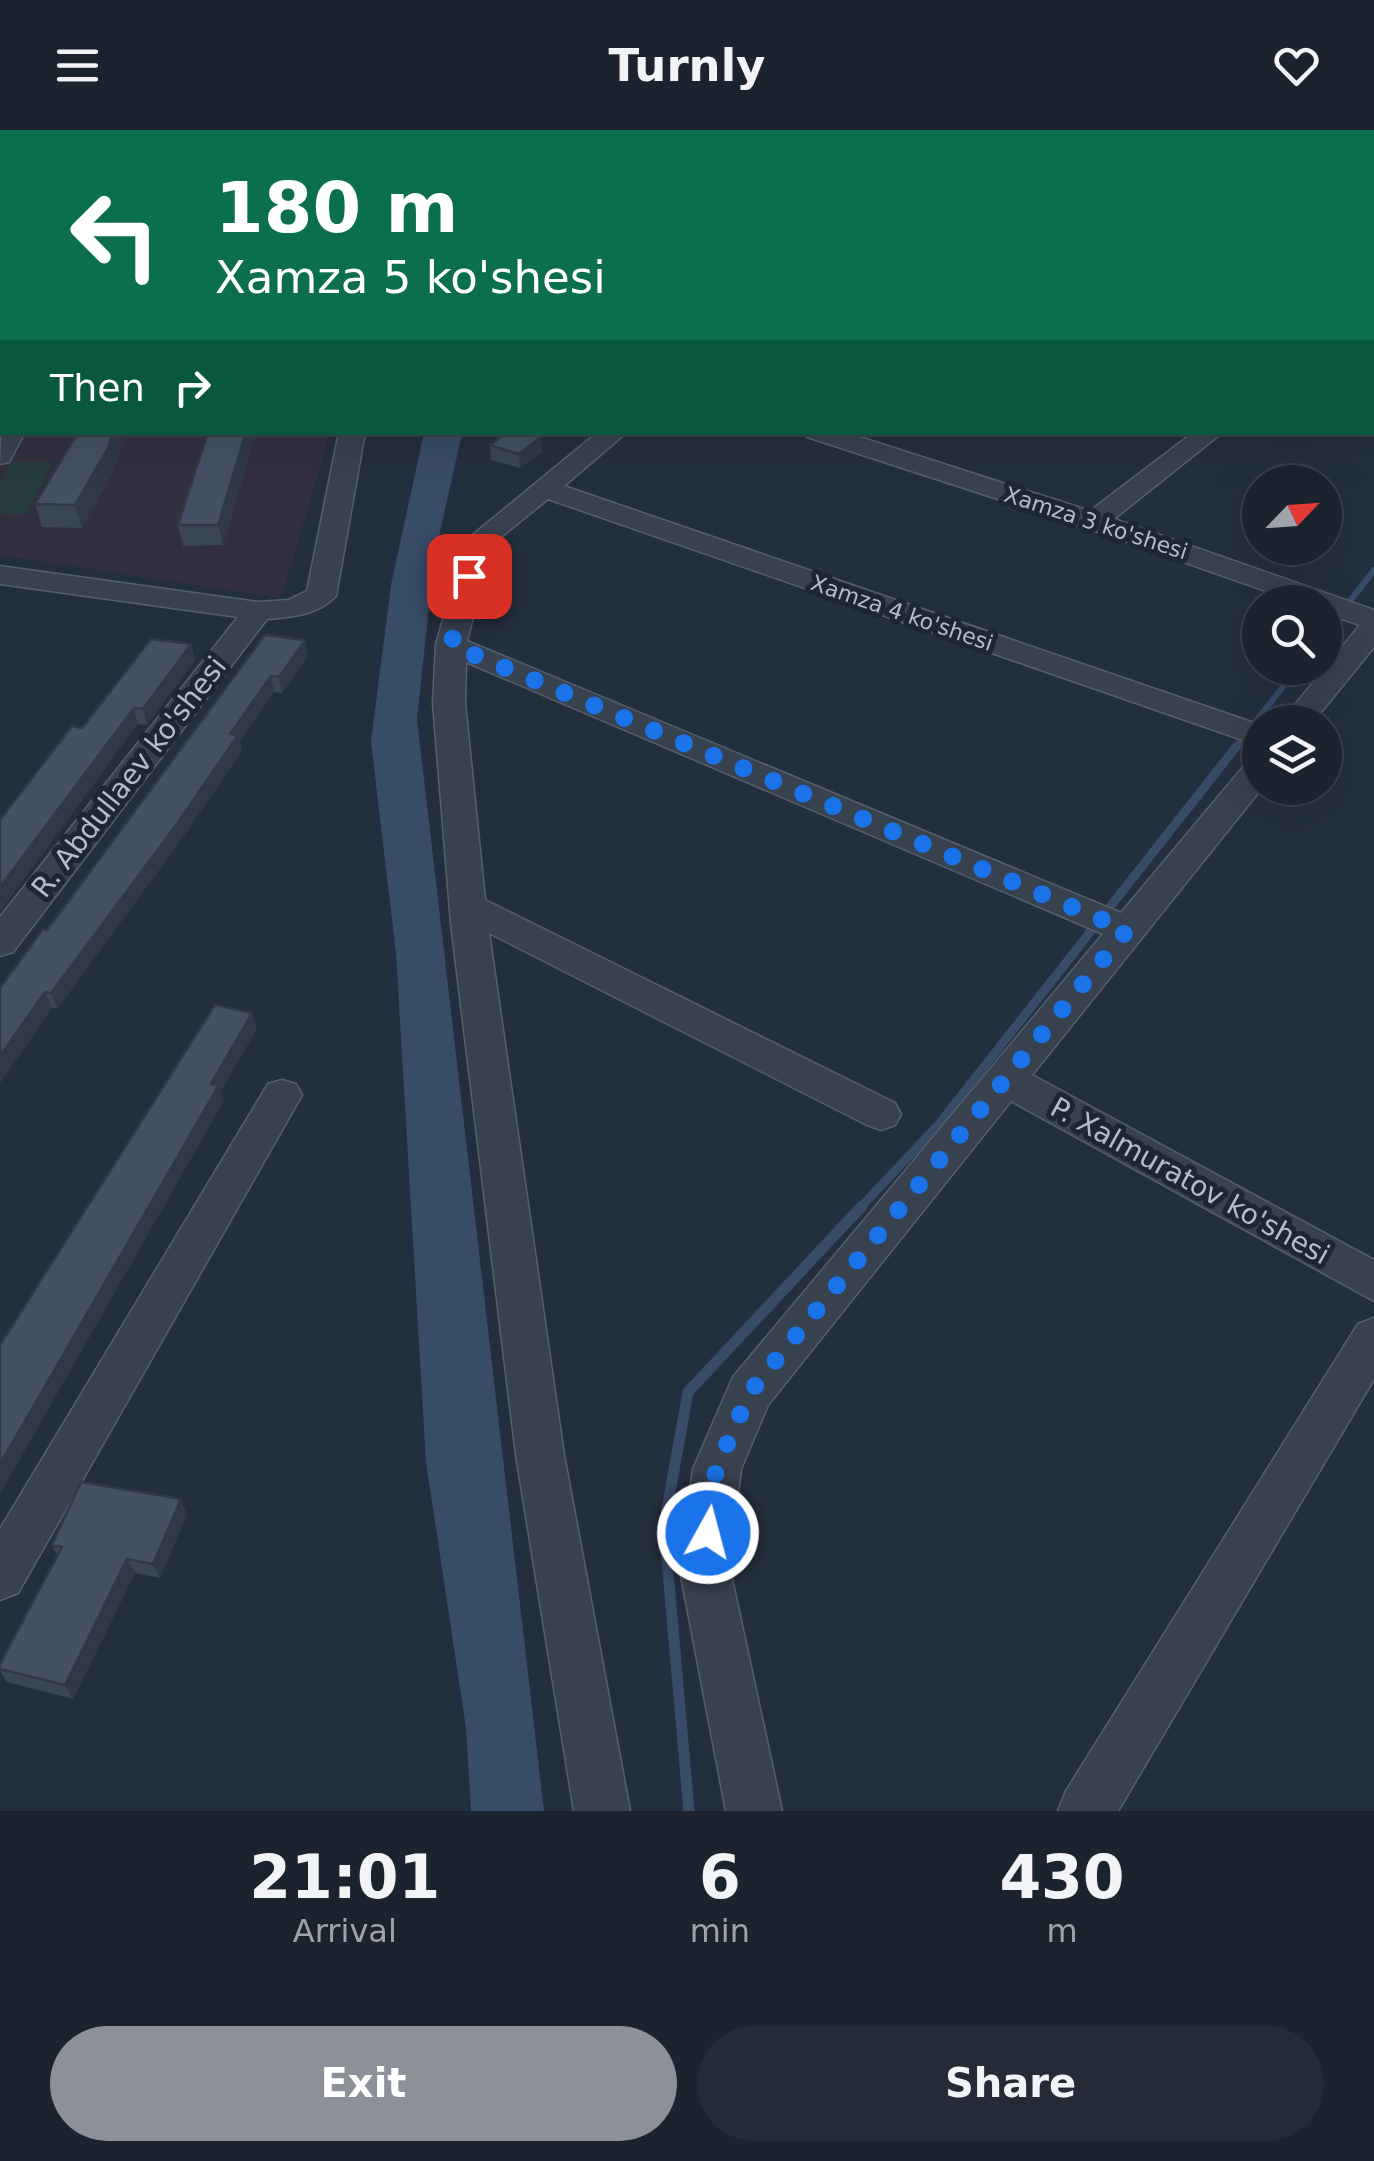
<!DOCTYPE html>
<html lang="en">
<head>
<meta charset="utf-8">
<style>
	:root { --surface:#1b232e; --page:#242b36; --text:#f1f3f6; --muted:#a0a4aa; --line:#39404a; --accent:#8c9099 }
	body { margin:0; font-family:"DejaVu Sans",sans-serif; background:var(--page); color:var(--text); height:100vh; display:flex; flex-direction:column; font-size:38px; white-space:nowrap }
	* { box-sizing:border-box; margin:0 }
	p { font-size:32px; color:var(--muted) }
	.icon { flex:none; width:55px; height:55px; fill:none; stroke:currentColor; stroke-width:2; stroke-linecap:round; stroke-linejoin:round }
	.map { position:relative; height:1681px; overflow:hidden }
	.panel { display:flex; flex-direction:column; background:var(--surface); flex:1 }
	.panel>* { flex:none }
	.hud { position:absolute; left:0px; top:0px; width:1375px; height:305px; box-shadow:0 10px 40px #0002,0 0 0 2px var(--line); background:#0b6e4f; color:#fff; overflow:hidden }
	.needle { width:65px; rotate:65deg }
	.fabs { position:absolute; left:1242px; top:335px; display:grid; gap:20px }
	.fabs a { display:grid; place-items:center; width:100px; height:100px; border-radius:50%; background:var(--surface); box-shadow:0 10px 40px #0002,0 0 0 2px var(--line); font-size:50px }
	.pin { position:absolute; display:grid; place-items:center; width:85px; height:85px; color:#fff; margin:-42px; border-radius:20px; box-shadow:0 5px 15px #0006 }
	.me { position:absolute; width:110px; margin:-55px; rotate:7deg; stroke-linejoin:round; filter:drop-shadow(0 0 8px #0008) }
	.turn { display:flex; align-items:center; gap:35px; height:210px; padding:0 50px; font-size:45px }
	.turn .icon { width:130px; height:130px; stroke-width:2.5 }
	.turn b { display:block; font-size:70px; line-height:85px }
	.then { display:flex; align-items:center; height:95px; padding:0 50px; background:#0003; gap:20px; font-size:38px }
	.eta { display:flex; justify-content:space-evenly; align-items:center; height:170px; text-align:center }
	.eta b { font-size:60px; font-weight:800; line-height:70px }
	.action { display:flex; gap:20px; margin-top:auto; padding:20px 50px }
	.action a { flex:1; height:115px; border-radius:60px; background:var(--accent); color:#fff; font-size:40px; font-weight:800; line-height:115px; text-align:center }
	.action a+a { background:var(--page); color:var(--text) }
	header { display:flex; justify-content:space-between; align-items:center; height:130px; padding:0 50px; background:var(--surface); font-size:45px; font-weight:800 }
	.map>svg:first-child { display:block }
	.medical { fill:#32303f }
	.green { fill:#263c3f }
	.water { fill:#394c67 }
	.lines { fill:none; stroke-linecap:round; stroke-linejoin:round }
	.stream-far2 { stroke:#394c67; stroke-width:6 }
	.stream-far1 { stroke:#394c67; stroke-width:9 }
	.stream { stroke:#394c67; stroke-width:11 }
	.minor-casing { stroke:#565f6c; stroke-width:3 }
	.minor { fill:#38414e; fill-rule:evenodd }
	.wall { fill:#3b4654 }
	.shaded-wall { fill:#303945 }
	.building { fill:#455162; stroke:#303945; stroke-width:2.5 }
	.route { stroke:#1a73e8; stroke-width:18; stroke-dasharray:0 32.4 }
	.labels { text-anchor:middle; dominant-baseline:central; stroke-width:10; stroke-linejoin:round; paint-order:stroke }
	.far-street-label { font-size:22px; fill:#b4bcc9; stroke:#1d2633 }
	.street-label { font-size:28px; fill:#b4bcc9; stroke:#1d2633 }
</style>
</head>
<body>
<header><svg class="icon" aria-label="menu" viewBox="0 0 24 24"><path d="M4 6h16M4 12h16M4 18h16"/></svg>Turnly<svg class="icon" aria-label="heart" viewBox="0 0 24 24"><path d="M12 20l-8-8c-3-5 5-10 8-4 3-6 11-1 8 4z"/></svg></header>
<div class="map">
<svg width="1374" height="1681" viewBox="0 0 1374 1681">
	<rect width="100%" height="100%" fill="#242f3e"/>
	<path class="medical" d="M2 154V302L330 303 281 468 0 425Z"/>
	<path class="green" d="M11 332H53L27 384H0V353Z"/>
	<path class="water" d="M424 303H462L434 429 417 589 544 1681H471L466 1598 426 1332 396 823 371 612 391 455Z"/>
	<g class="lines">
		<path class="stream-far2" d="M1325 503 1374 440
			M1234 619 1298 538"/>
		<path class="stream-far1" d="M859 1079 939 994 1236 617"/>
		<path class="stream" d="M689 1681 664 1396 688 1262 862 1076"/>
		<g class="minor-casing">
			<path id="minor" d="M492 0H510L511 2H493Z
				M2 17V29L0 30V18Z
				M1372 96H1374V108H1372Z
				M2 124V138L0 139V125Z
				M1372 197H1374V211H1372Z
				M2 297V302H25L9 332 0 334Z
				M339 302H365L336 466C319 485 291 487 267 489L13 822 0 826V787L238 487 0 454V436L258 472 288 470 307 461Z
				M598 302H627L564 356 1260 595V616L548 369 491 415 467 511 1121 783 1248 631 1260 628 1262 658 1032 945 1374 1130V1171L1011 971 768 1275 741 1339 729 1435 782 1681H726L679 1435 693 1339 733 1247 1103 804 466 532 465 573 485 770 895 973 901 984 895 995 881 1000 867 995 489 803 564 1325 630 1681H574L516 1325 451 793 433 573 436 515 464 412Z
				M804 302H844L1090 381 1194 302H1223L1114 389 1374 480V517L1313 592H1281L1360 495 1325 483V472H1297L1084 397 807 307Z
				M282 950 296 954 302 965 18 1463 0 1470V1399L268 954Z
				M1374 1188V1249L1118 1681H1058L1066 1661 1358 1194Z"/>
		</g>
		<use href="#minor" class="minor"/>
	</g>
	<path class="wall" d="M567 0H659L671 2H578Z
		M944 0H1078L1075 2H944Z
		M255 306 223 415 183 416 178 395Z
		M541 307 542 322 520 338 491 330 490 315Z
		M113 342 82 398 42 397 35 374Z
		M265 505 305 510 308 526 282 563 274 562 240 611 242 621 178 714 57 879 52 878 0 953V858L47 800Z
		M191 514 195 530 147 595 138 594 82 598Z
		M187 1384 160 1448 135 1443 73 1569 7 1552 0 1541V1534L57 1425 52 1415Z"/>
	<path class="shaded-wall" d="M1062 0H1078L1075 2H1059Z
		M2 252V277L0 281V257Z
		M114 302H129L113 342 82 398 75 375Z
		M246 302H254L255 306 223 415 218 395Z
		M541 307 542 322 520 338 519 324Z
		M305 510 308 526 282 563 279 547Z
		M191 514 195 530 147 595 143 579Z
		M271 546 274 562 240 611 242 621 178 714 57 879 51 863Z
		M134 578 138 594 0 782V757Z
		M45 862 52 878 0 953V926Z
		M252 883 257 899 221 961 224 971 0 1364V1334L211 954Z
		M181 1369 187 1384 160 1448 153 1434Z
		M127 1429 135 1443 73 1569 65 1555Z"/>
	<path class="building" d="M0 0H350L345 2H2V10L0 9Z
		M594 0H659L671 2H589Z
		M765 0H801L800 2H764Z
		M857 0H894L893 2H868Z
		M971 0H1062L1059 2H984Z
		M2 24V99L0 100V26Z
		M2 151V196H0V154Z
		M78 302H114L107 320 75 375 35 374Z
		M208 302H246L218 395H178Z
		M507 302H527L541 307 519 324 490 315Z
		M265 505 305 510 279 547 271 546 230 604 238 605 174 698 51 863 45 862 0 926V858L43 799 47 800Z
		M151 509 191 514 143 579 134 578 0 757V690L72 596 82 598Z
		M215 875 252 883 211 954 219 955 0 1334V1215Z
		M81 1352 181 1369 153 1434 127 1429 65 1555 0 1539V1534L62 1417 52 1415Z"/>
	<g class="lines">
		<path class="route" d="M469 446 451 515 1127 800 750 1262 716 1339 708 1403"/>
	</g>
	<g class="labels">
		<g class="far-street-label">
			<text transform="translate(1096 393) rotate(18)">Xamza 3 ko'shesi</text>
			<text transform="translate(902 483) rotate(19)">Xamza 4 ko'shesi</text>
		</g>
		<g class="street-label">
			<text transform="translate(129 647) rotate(-52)">R. Abdullaev ko'shesi</text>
			<text transform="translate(1190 1051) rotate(29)">P. Xalmuratov ko'shesi</text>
		</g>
	</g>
</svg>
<div class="fabs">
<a><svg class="needle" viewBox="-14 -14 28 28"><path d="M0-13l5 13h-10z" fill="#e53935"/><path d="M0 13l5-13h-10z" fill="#a0a4aa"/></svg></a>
<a><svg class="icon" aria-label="search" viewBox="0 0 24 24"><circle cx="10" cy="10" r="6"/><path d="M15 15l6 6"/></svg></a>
<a><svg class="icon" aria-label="layers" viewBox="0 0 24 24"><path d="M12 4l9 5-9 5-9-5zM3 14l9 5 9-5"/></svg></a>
</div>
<div class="pin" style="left:469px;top:446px;background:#d93025"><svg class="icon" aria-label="arrive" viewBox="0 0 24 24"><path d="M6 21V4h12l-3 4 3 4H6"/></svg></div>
<svg class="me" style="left:708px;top:1403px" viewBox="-20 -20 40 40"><circle r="17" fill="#1a73e8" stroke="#fff" stroke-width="3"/><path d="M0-11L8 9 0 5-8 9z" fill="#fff"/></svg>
<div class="hud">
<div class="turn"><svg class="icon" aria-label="left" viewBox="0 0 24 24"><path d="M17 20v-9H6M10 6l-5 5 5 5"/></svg><div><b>180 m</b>Xamza 5 ko'shesi</div></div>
<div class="then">Then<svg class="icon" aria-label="right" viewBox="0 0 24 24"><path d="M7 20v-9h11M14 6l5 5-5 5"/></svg></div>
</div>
</div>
<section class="panel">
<div class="eta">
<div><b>21:01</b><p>Arrival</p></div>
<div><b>6</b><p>min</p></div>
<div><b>430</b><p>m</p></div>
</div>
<div class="action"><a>Exit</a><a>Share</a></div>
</section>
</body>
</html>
